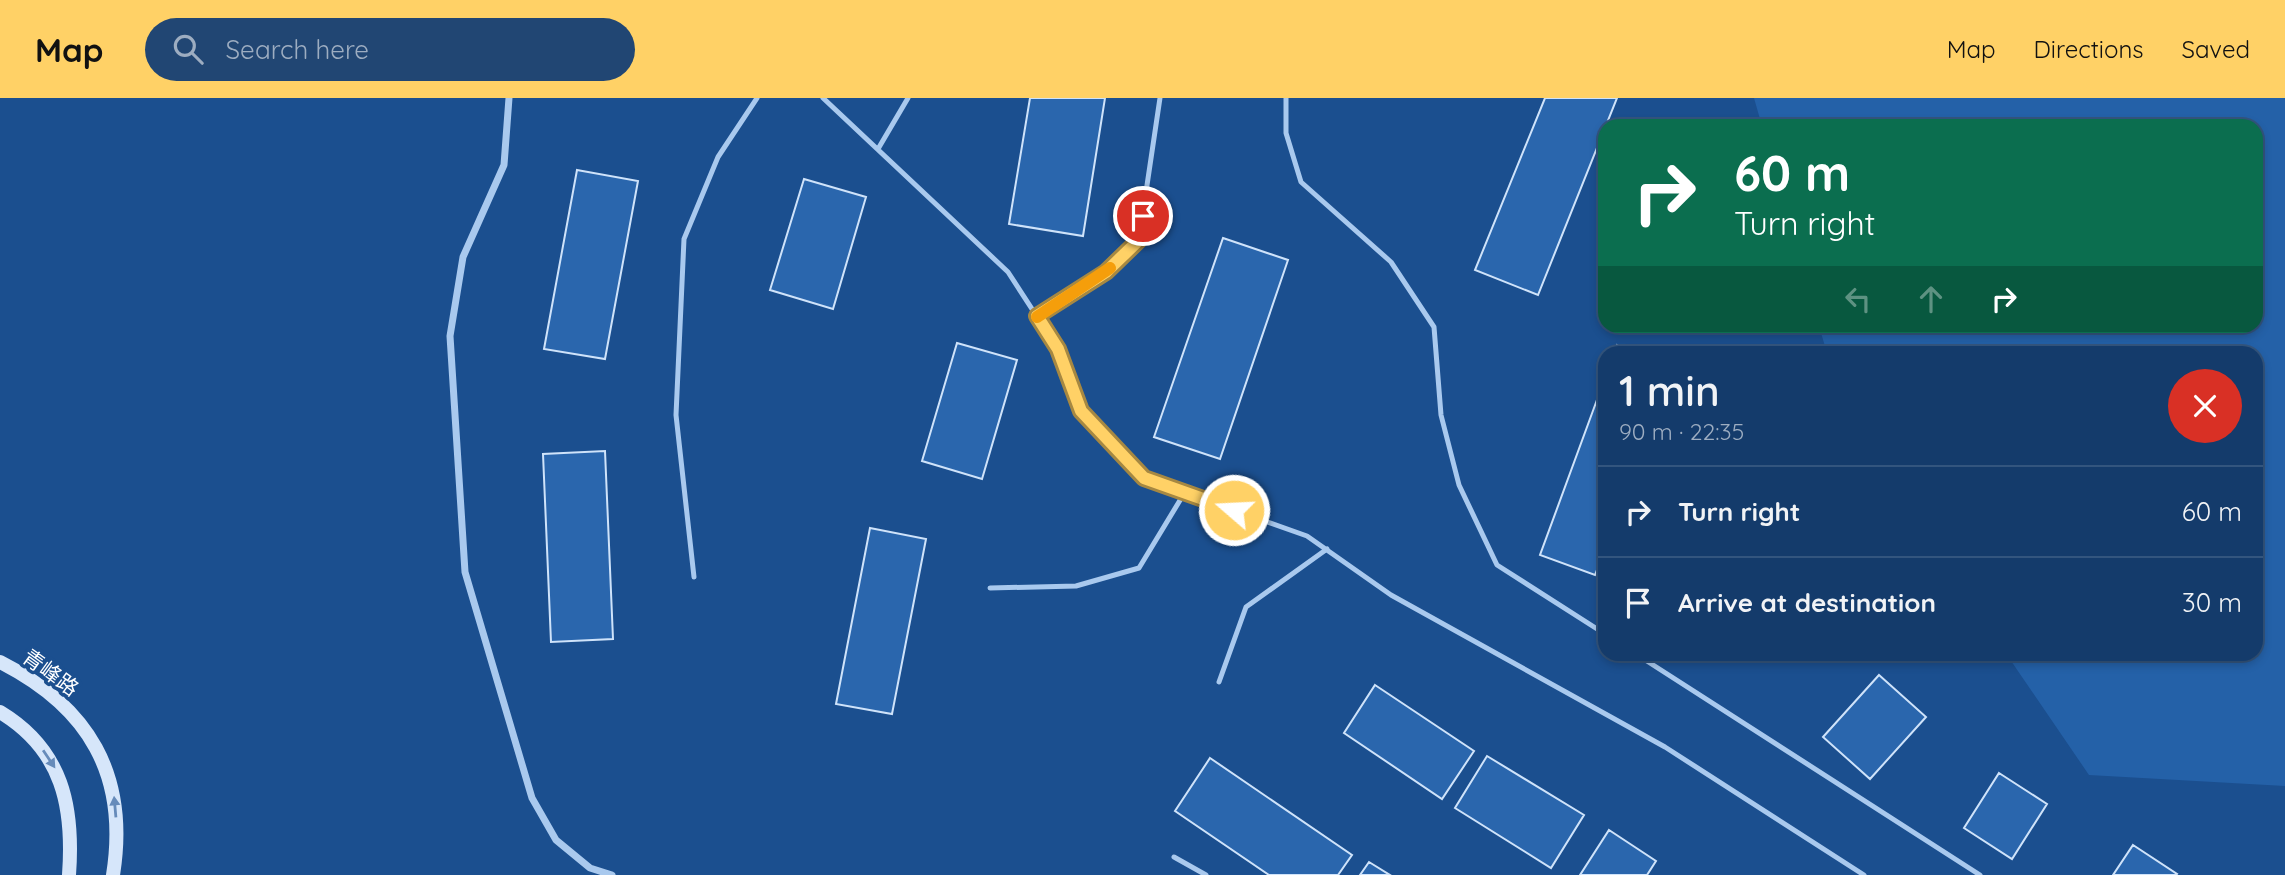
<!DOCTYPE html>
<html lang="en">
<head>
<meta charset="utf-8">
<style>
	:root { --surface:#143b6b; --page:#214673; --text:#f1f3f6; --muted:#9dadc1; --line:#33557e; --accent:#ffd166 }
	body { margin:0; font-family:Quicksand,"Noto Sans SC",sans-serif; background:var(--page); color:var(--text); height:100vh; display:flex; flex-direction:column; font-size:26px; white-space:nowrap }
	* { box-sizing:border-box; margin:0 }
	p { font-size:23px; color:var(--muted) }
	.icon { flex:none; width:38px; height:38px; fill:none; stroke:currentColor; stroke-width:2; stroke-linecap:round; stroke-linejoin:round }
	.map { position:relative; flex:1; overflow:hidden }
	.panel { position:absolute; left:1598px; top:248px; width:665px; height:315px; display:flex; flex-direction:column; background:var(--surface); border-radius:21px; box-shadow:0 4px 10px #0003,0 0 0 2px var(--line) }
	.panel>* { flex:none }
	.top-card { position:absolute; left:1598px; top:21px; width:665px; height:214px; border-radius:21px; box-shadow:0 4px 10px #0003,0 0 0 2px var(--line); background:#0b6e4f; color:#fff; overflow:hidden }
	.pin { position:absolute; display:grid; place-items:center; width:60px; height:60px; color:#fff; margin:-30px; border:4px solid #fff; border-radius:50%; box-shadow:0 2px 7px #0007 }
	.me { position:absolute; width:77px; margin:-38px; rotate:289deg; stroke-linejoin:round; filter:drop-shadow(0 0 5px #0008) }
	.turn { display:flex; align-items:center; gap:24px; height:147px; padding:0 21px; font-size:32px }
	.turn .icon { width:91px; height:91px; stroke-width:2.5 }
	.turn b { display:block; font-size:49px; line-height:60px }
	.lanes { display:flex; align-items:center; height:66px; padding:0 21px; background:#0003; justify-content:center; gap:35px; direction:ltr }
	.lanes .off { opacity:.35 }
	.round { display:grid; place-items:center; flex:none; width:74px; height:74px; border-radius:37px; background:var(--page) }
	.overview { display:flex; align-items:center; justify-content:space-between; height:119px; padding:0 21px }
	h1 { font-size:42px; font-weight:600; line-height:52px }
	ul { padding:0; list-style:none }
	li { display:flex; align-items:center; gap:21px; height:91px; padding:0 21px; border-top:2px solid var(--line) }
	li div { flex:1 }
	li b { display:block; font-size:26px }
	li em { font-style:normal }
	header { display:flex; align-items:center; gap:42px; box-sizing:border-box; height:98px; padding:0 35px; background:var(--accent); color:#111 }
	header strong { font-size:33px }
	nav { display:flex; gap:38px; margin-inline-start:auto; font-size:24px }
	.search { width:490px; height:63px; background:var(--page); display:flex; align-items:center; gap:18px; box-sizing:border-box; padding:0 24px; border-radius:38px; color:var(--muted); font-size:26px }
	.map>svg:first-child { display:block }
	.green { fill:#2461a8 }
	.building { fill:#2a66ad; stroke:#cfe3fa; stroke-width:2 }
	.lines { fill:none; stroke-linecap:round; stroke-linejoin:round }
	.service { stroke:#a9c9ee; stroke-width:5 }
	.minor { stroke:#a9c9ee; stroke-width:7 }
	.secondary { stroke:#d6e6fa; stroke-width:14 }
	.oneway { fill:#668bba }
	.route-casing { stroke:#a68842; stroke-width:18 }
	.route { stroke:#ffd166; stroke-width:12 }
	.slow { stroke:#f59e0b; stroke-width:12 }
	.labels { text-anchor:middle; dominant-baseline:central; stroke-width:7; stroke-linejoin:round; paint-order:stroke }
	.street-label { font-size:21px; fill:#fff; stroke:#1b4f8f }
</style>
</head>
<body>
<header>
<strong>Map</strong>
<div class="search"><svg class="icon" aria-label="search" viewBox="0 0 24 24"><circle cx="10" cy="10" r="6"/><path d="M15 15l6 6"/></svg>Search here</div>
<nav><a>Map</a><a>Directions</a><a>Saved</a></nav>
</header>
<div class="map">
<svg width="2285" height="777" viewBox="0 0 2285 777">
	<rect width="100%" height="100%" fill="#1b4f8f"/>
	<path class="green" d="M1754 0H2285V688L2089 677 2007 557 2256 556V256L1827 255 1819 228H2256V28H1762Z"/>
	<path class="building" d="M1030 0H1105L1083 138 1009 126Z
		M1545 0H1617L1538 197 1475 172Z
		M577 72 638 83 605 261 544 251Z
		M804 81 866 99 833 211 770 192Z
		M1223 140 1288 162 1220 361 1154 339Z
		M957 245 1017 262 982 381 922 363Z
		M1617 247 1640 256H1614Z
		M1605 280V451L1595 477 1540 457Z
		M605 353 613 541 551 544 543 356Z
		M870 430 926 441 892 616 836 606Z
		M1879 577 1926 619 1870 681 1823 639Z
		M1375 587 1474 653 1442 701 1344 635Z
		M1487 658 1584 717 1551 770 1455 710Z
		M1210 660 1352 757 1338 777H1269L1175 713Z
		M1999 675 2047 706 2012 761 1964 730Z
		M1609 732 1656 763 1647 777H1580Z
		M2133 747 2177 776 2176 777H2113Z
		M1369 764 1390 777H1360Z"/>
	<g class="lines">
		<path class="service" d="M823 0 1008 174 1058 251 1081 313 1144 380 1307 438 1391 497 1665 649 1864 777
			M1286 0V35L1301 84 1391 164 1434 229 1441 317 1459 387 1497 467 1605 536
			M878 51 908 0
			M1037 218 1106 174 1139 141 1160 0
			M694 479 676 317 684 141 718 59 757 0
			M990 490 1076 488 1139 470 1185 394
			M1636 556 1980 777
			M1219 584 1246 509 1327 451
			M1174 759 1206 777"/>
		<path class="minor" d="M509 0 504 67 463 159 450 238 465 474 532 700 556 742 590 770 612 777"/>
		<path class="secondary" d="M0 564C89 609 129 677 113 777
			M0 614C63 652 74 709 69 777"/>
	</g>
	<defs><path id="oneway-solid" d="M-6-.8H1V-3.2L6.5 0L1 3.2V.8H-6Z" transform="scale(1.75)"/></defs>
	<g class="oneway">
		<use href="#oneway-solid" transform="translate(49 661) rotate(56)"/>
		<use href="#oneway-solid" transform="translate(115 709) rotate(-95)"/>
	</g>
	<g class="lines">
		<g class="route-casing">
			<path id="route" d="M1143 118 1139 142 1106 174 1037 218 1058 251 1081 313 1144 380 1234 412"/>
		</g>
		<use href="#route" class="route"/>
		<path class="slow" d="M1037 219 1110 170"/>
	</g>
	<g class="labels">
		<g class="street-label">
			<text transform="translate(51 574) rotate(36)">青峰路</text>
		</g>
	</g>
</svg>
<div class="pin" style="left:1143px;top:118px;background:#d93025"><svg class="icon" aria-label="arrive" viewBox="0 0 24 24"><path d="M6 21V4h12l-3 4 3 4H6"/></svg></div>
<svg class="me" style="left:1234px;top:412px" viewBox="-20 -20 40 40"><circle r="17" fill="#ffd166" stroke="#fff" stroke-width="3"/><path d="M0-11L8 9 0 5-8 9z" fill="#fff"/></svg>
<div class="top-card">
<div class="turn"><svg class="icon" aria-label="right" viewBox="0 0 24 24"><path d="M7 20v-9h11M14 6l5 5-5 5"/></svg><div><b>60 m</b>Turn right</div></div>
<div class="lanes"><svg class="icon off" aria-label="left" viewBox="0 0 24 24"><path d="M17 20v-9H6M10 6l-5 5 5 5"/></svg><svg class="icon off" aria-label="ahead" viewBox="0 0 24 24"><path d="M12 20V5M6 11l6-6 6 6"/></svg><svg class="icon" aria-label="right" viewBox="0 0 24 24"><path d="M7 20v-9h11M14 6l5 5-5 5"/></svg></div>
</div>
<section class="panel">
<div class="overview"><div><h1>1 min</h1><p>90 m · 22:35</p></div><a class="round" style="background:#d93025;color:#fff"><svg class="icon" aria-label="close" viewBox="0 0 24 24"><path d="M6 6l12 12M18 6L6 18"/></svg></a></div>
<ul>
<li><svg class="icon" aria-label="right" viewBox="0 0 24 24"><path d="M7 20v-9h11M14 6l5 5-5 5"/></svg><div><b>Turn right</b></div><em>60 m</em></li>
<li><svg class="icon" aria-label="arrive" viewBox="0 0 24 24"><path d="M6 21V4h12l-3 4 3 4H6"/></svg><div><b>Arrive at destination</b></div><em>30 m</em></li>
</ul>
</section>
</div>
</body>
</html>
